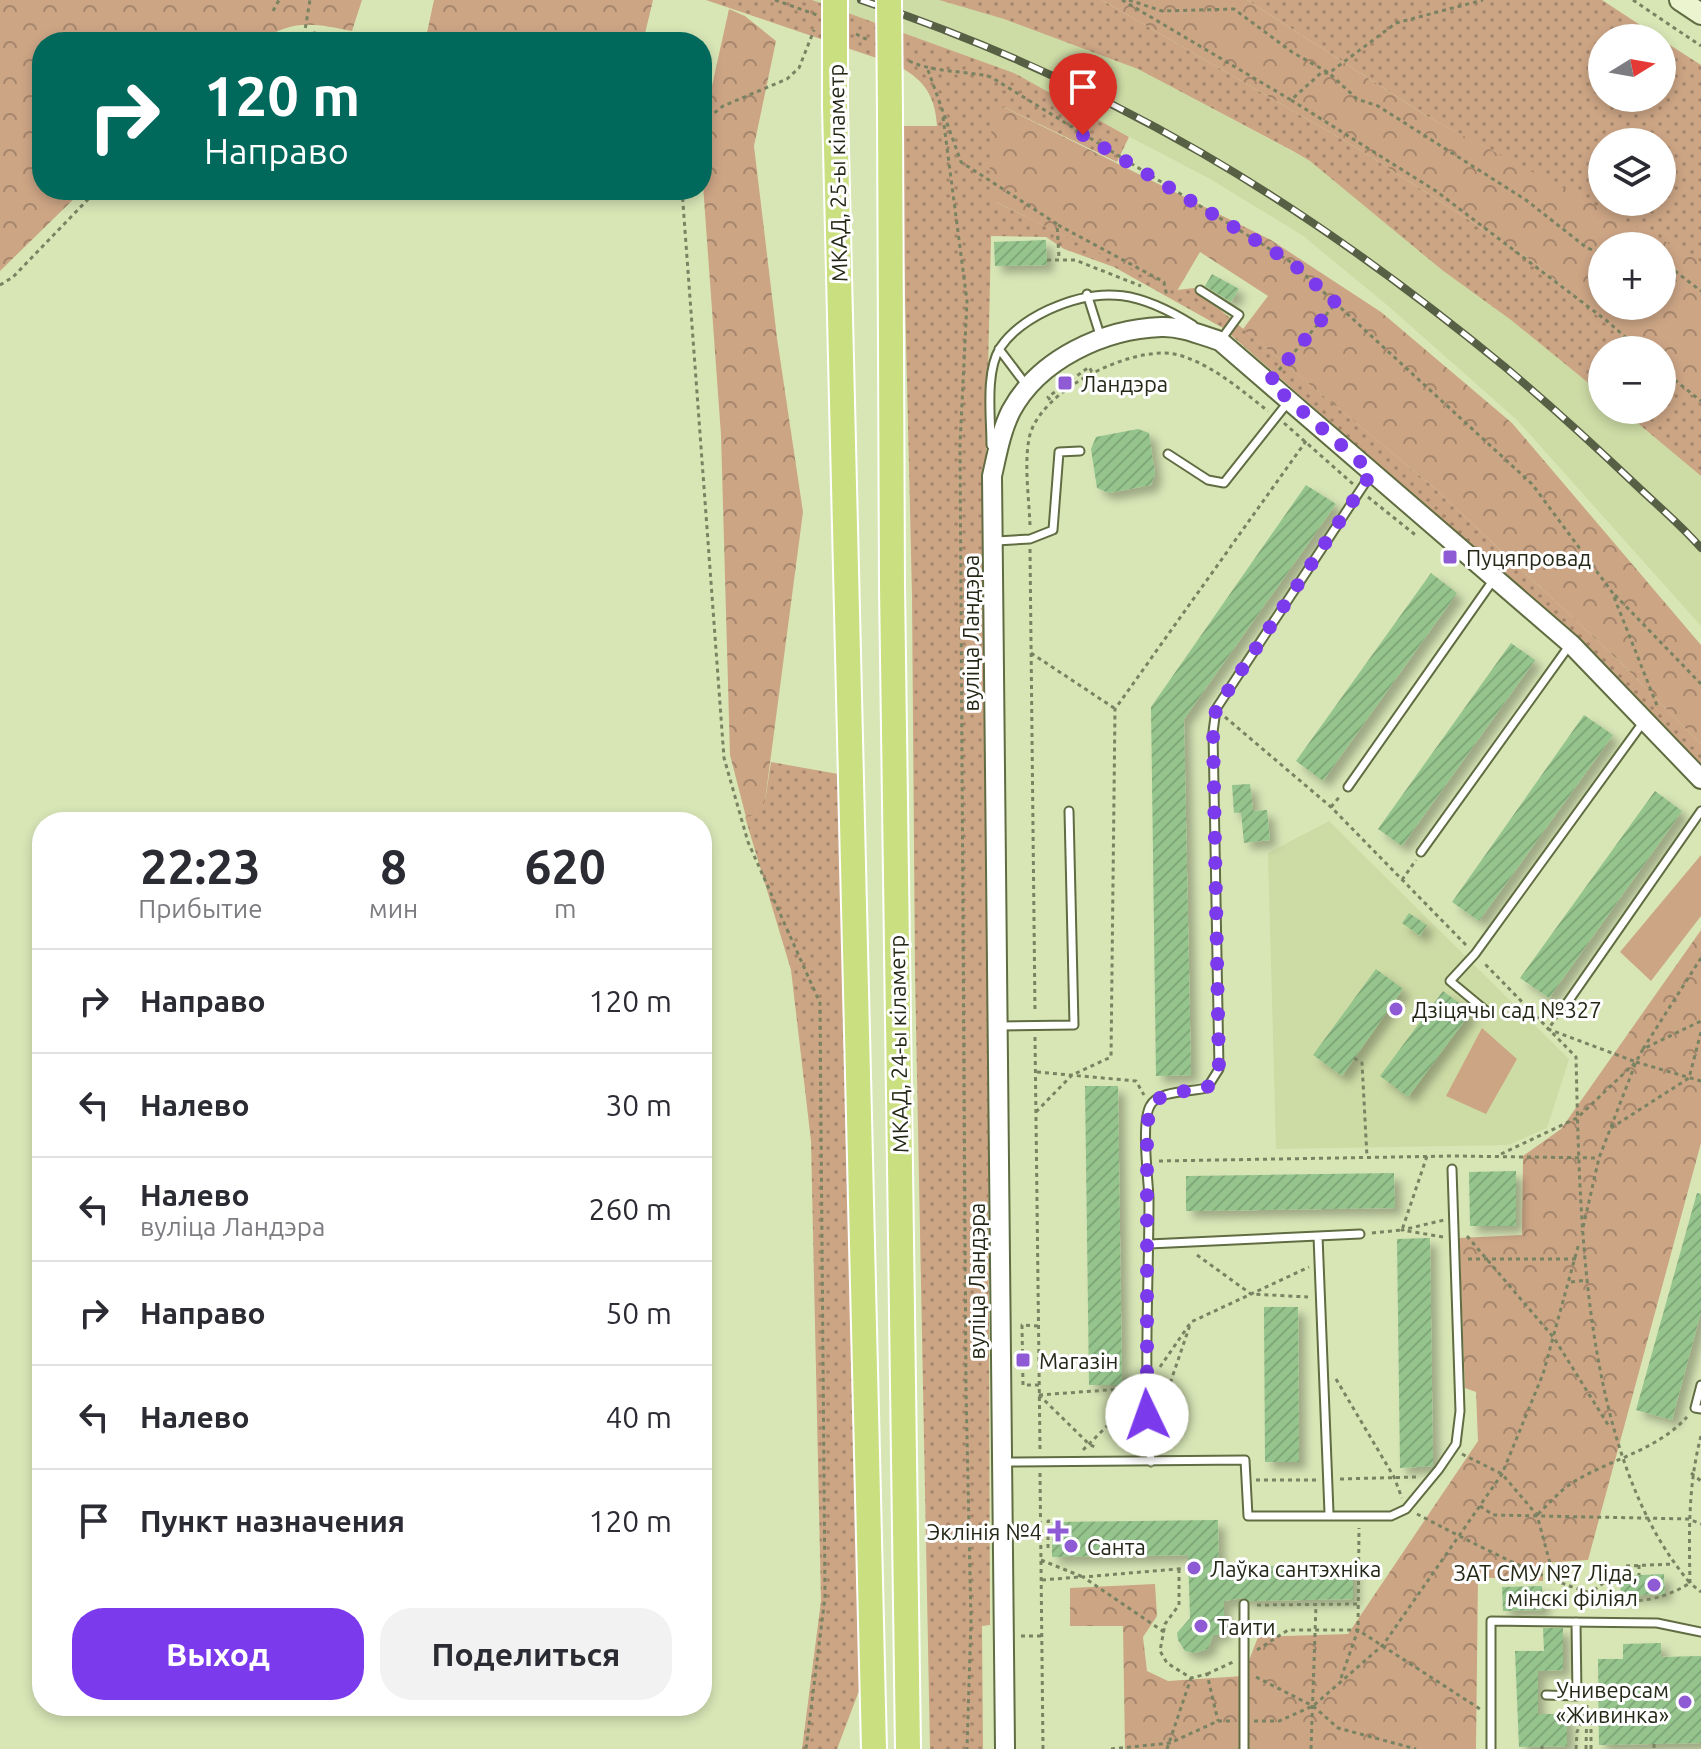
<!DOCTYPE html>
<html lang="ru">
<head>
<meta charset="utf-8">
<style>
	:root { --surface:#fff; --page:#f2f2f3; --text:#2b2b33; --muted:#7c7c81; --line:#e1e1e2; --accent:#7c3aed }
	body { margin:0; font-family:Ubuntu,sans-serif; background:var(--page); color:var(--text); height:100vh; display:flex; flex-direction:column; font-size:30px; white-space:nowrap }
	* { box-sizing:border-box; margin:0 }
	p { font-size:26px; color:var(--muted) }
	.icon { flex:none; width:44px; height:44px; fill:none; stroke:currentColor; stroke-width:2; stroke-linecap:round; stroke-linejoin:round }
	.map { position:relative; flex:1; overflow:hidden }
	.drawer { position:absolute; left:32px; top:812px; width:680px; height:904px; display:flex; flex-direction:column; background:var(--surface); border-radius:32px; box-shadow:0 4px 12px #0003 }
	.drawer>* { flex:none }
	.guide { position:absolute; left:32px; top:32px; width:680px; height:168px; border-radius:32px; box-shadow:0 4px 12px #0003; background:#00695c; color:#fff; overflow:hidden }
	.needle { width:52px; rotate:79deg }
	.tools { position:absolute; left:1588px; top:24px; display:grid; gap:16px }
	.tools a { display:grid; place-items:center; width:88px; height:88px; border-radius:50%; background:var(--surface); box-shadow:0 4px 12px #0003; font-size:40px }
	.pin { position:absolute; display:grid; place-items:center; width:68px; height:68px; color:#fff; margin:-82px -34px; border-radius:50% 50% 50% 0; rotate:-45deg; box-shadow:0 0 8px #0007 }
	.pin .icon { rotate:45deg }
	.me { position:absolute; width:88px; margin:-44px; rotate:357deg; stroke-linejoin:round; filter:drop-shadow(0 0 6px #0008) }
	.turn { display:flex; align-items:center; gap:28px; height:168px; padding:0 40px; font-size:36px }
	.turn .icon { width:104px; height:104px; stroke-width:2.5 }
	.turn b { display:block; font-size:56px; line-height:68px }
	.eta { display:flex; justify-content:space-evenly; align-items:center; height:136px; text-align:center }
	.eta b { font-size:48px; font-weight:700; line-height:56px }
	.primary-button { display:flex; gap:16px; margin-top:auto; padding:16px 40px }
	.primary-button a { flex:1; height:92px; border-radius:32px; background:var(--accent); color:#fff; font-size:32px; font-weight:700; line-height:92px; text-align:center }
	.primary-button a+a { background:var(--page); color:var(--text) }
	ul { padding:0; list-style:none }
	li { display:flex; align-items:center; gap:24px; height:104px; padding:0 40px; border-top:2px solid var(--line) }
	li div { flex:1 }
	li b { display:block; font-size:30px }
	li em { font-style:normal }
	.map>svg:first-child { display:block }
	.built { fill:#cddba5 }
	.grass { fill:url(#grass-dots); fill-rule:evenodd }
	.forest { fill:url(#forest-crowns); fill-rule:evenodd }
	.park { fill:#cca585 }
	.building { fill:url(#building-hatch); filter:url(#shadow) }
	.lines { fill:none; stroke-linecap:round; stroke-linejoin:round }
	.service-casing { stroke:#606c41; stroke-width:11 }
	.tertiary-casing { stroke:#606c41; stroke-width:22 }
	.secondary-casing { stroke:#606c41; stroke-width:24 }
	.trunk-casing { stroke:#fff; stroke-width:28 }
	.path { stroke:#798362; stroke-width:3; stroke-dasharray:4 4; stroke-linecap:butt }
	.service { stroke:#fff; stroke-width:7 }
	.tertiary { stroke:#fff; stroke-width:18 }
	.secondary { stroke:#ebf3cf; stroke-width:20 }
	.trunk { stroke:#cae080; stroke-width:24 }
	.rail-casing { stroke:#575f44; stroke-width:8 }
	.rail { stroke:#fff; stroke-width:5; stroke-dasharray:15; stroke-linecap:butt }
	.trunk-bridge-casing { stroke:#fff; stroke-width:28; stroke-linecap:butt }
	.trunk-bridge { stroke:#cae080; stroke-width:24 }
	.route { stroke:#7c3aed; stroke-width:14; stroke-dasharray:0 25.2 }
	.poi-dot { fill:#8f5bd4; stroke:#fff; stroke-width:3 }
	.labels { text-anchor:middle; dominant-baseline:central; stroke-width:6; stroke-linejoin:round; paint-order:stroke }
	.street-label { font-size:22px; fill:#242917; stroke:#fff }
	.poi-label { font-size:22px; fill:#242917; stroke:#fff; text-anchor:start }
</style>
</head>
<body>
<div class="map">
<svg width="1701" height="1749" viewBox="0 0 1701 1749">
	<defs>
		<pattern id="grass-dots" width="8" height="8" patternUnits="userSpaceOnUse" patternTransform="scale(2)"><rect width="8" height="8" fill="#cca585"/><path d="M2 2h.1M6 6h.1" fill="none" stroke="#a5866c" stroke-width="1.8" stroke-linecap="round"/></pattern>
		<pattern id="forest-crowns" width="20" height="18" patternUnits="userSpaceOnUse" patternTransform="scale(2)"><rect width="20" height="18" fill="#cca585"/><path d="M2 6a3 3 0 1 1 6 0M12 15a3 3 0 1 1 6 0" fill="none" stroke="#a5866c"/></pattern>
		<pattern id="building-hatch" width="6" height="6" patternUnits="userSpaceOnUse" patternTransform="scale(2)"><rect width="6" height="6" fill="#95c48d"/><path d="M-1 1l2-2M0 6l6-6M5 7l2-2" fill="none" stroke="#80a879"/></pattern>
		<filter id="shadow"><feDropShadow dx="7" dy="7" stdDeviation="4" flood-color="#0004"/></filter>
	</defs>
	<rect width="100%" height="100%" fill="#d8e6b6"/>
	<path class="built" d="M812 0H939L1004 19 1138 69 1310 161 1442 270 1511 320 1602 394V410H1622L1701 476V626L1517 420 1387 305 1302 235 1212 180 1050 95 1014 73Z
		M1329 821 1569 1059 1547 1128 1508 1145 1276 1149 1268 853Z"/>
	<path class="grass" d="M706 0H812L1014 73 1129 137 1117 162 1004 107 996 202 1177 290 1194 288 1431 485 1619 661 1701 744V768L1579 641 1223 328 1114 267 1064 249 1046 237 991 236 986 465 990 1625 982 1626 983 1749H930L915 973 912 596 901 126H937C935 94 923 78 894 64Z
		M939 0H1102L1362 151 1534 262 1639 350H1602V394L1511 320 1442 270 1310 161 1291 150 1138 69 1004 19Z
		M1247 0H1602L1660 38H1602V98H1662V40L1701 65V263L1430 118ZM1602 142H1662V202H1602Z
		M1662 369 1701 402V476L1622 410H1662Z
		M771 762 838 774 865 1675 837 1749H802L821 1601 811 1141 791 970 745 817 757 814 765 801Z"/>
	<path class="forest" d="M0 0H362L352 31C316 24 292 18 260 42H42V190H83L0 271Z
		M434 0H653L643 42H425Z
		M1102 0H1247L1430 118 1698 259 1701 263V402L1662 369V350H1639L1534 262 1362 151ZM1662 246V306H1602V246Z
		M729 9 745 16 776 41 754 146 777 338 803 512 765 801 759 814 746 817 730 755 721 435 702 171V131Z
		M1004 107 1271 240 1381 312 1512 423 1701 645V744L1619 661 1431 485 1243 329 1268 296 1200 252 1177 291 996 202 989 186 992 117Z
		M1701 930V1143L1588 1560 1543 1563V1581L1478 1577 1476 1749H1125L1123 1626H1070V1588L1155 1584 1157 1616 1143 1637 1147 1671 1168 1681 1243 1676 1258 1637 1348 1634 1478 1441 1476 1392 1465 1388 1459 1238 1522 1235 1523 1156 1561 1129Z"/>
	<path class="park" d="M1701 855V916L1651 981 1620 952Z
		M1482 1028 1517 1059 1486 1114 1446 1096Z"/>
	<path class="building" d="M1046 240 1047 265 995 266 994 242Z
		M1212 274 1239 289 1231 302 1205 286Z
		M1138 429 1149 433 1155 474 1151 485 1109 493 1097 488 1091 449 1096 437Z
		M1306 485 1336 504 1184 719 1191 1075 1156 1076 1151 707Z
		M1431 573 1457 593 1323 781 1296 761Z
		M1511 643 1535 660 1402 846 1378 829Z
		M1584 715 1613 735 1479 921 1452 902Z
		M1250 784 1253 811 1234 813 1232 785Z
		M1655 791 1682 811 1549 998 1520 978Z
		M1267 810 1270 840 1244 843 1241 812Z
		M1409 913 1427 925 1420 936 1402 923Z
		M1376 969 1403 989 1342 1076 1313 1055Z
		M1443 991 1471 1012 1408 1097 1380 1076Z
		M1085 1086H1118L1122 1385H1089Z
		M1516 1171V1226H1470L1469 1172Z
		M1394 1173 1395 1208 1186 1211V1176Z
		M1697 1193 1701 1194V1312L1672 1420 1636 1410Z
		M1430 1238 1433 1466 1400 1468 1397 1239Z
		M1264 1307H1298L1299 1462H1265Z
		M1218 1520 1219 1567 1353 1564V1599L1249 1601 1243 1598 1224 1601V1635H1213L1208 1649 1194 1653 1185 1651 1178 1640 1177 1633 1190 1618 1188 1555 1052 1557V1522Z
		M1664 1574 1665 1594 1621 1596 1620 1576Z
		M1542 1586 1543 1610 1503 1611 1502 1587Z
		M1543 1628H1563V1670L1538 1671V1714H1567V1746L1519 1747 1515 1651H1544Z
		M1661 1643V1657L1701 1656V1743L1599 1745 1598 1659H1623V1644Z"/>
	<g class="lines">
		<g class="service-casing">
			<path id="service" d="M1200 290 1239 315 1220 341
				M1087 294 1101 338
				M999 349 1027 386
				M991 445C991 417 985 372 1000 348 1012 330 1029 319 1048 310 1104 284 1142 293 1193 325
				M1168 454 1208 480 1224 483 1289 401
				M996 541 1030 539 1053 530 1059 452 1080 451
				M1348 787 1494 579
				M1421 852 1569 646
				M1565 1006 1701 811
				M1485 1010 1450 981 1475 954 1644 721
				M1000 1026 1074 1025 1069 811
				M1318 1236 1329 1513
				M1149 1244 1360 1234
				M1701 1385 1695 1408 1701 1409
				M1004 1462 1245 1460 1248 1516H1391L1406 1509 1439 1469 1456 1444 1460 1411 1452 1169
				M1151 1462C1143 1374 1149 1286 1149 1198 1148 1177 1141 1123 1150 1106 1158 1090 1191 1092 1207 1088L1219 1069 1213 732 1216 709 1371 474
				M1244 1604V1749
				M1546 1695 1577 1696 1576 1622
				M1491 1749V1621L1657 1623 1701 1632"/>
		</g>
		<g class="tertiary-casing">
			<path id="tertiary" d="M1005 1749 992 476C997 454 1001 431 1011 411 1039 359 1104 329 1161 327 1181 326 1201 335 1220 341L1571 644 1701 779"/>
		</g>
		<g class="secondary-casing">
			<path id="secondary" d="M1680 0 1701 14"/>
		</g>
		<g class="trunk-casing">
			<path id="trunk" d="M835 106 874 1749
				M890 113 892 585 908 1749"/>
		</g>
		<path class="path" d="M775 0 817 15
			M1122 0 1291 100 1321 73H1329L1396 23 1483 0
			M1129 0 1162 11 1234 9 1292 52 1329 73 1357 99 1378 106 1526 200 1587 248 1602 253
			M1633 0 1701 46
			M273 11 279 0
			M856 34 870 41
			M304 36 310 0
			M283 42 314 33 354 42
			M909 61C935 73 963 70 991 77L1291 262 1532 484 1612 592 1658 708
			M928 70 961 162 1057 224 1059 258
			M1291 100 1436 191 1607 321 1640 350
			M943 117 967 301 960 445 966 1390 971 1621 967 1749
			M702 123 723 106 787 79 799 68 814 30
			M682 190 724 758 748 842 820 1003 825 1597 806 1749
			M1058 225 1164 282 1167 297
			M1047 260H1075L1141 286
			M1662 261 1701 291
			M0 285 13 277 97 190
			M1279 370 1336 303
			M1662 370 1701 401
			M1050 400 1048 397 1089 367 1092 372
			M1284 423 1353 484
			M1368 497 1418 537
			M1030 525C1029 498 1024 465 1029 439 1037 392 1129 346 1174 354 1208 361 1241 390 1268 411
			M1030 549 1035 1013
			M1615 595 1701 684
			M1031 653 1114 708
			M1225 717 1331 807 1466 945
			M1331 807 1341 795
			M1402 880 1416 860
			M1558 1016 1548 1029 1636 1062 1599 1158 1582 1232
			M1035 1037 1040 1449
			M1643 1049 1701 958
			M1354 1058 1362 1063 1367 1157
			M1636 1062 1701 1081
			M1037 1072 1136 1081 1144 1095
			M1036 1112 1072 1075 1111 1057 1115 709 1306 441
			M1611 1128 1689 1078 1701 1032
			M1501 1154 1577 1118 1636 1062 1643 1049 1701 1021
			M1159 1161 1454 1156 1599 1158
			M1372 1233 1402 1230 1427 1156
			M1467 1236 1554 1338 1610 1428
			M1443 1237 1402 1230 1444 1220
			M1197 1255 1251 1294 1308 1297
			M1468 1259H1576
			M1571 1282 1588 1280
			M1038 1326 1022 1325 1023 1385H1039
			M1160 1367 1191 1322 1309 1267
			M1336 1379 1394 1477 1402 1498
			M1039 1395 1135 1388
			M1039 1395 1090 1445 1098 1448
			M1160 1413 1190 1325
			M1701 1436C1688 1485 1689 1532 1690 1583L1701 1592
			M1083 1450 1137 1396
			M1462 1454 1502 1474 1537 1515 1554 1578
			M1040 1473 1043 1749
			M1691 1473 1701 1481
			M1340 1479 1416 1477
			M1256 1480H1316
			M1480 1506 1493 1515 1689 1519 1701 1524
			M1417 1514C1469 1541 1564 1592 1621 1600 1646 1603 1669 1596 1690 1583 1581 1454 1580 1218 1576 1057L1483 962
			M1538 1514C1549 1504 1561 1489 1575 1481 1612 1459 1657 1450 1687 1417
			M1048 1531V1521H1056
			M1048 1548V1531L1052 1530
			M1041 1560 1083 1577
			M1639 1565V1575
			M1179 1569V1605L1165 1624 1160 1651 1167 1663 1191 1678 1207 1674 1218 1721
			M1042 1580 1079 1577
			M1594 1590 1626 1566 1674 1564
			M1257 1605 1357 1604
			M1164 1632 1083 1577 1189 1568
			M1021 1636H1041
			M1257 1650 1288 1630H1358L1480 1709
			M1207 1674 1233 1662
			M1256 1677 1313 1706 1338 1728 1416 1749
			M1341 1678 1358 1630 1359 1528
			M1254 1721H1279L1313 1706 1383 1645 1502 1474 1543 1374 1579 1243
			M1654 1744V1749
			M1542 1746V1749
			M1111 1749 1170 1743 1218 1721H1234
			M1167 1749 1191 1678
			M1311 1749 1316 1605
			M1576 1749 1577 1732 1586 1711
			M1586 1749 1587 1701
			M1591 1749V1715H1599"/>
		<use href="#service" class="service"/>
		<use href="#tertiary" class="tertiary"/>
		<use href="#secondary" class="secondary"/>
		<use href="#trunk" class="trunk"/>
		<g class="rail-casing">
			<path id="rail" d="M861 0C1110 83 1303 201 1505 367 1550 405 1593 444 1636 485 1658 506 1681 525 1701 548"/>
		</g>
		<use href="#rail" class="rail"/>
		<g class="trunk-bridge-casing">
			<path id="trunk-bridge" d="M889 0 890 113
				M835 106V0"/>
		</g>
		<use href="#trunk-bridge" class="trunk-bridge"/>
	</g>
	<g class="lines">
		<path class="route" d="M1083 135 1291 262 1336 303 1269 382 1372 472 1216 709 1213 732 1219 1069 1207 1088C1172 1095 1153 1086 1147 1126V1415"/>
	</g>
	<g class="poi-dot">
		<rect x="1057" y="375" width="16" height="16" rx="4"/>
		<rect x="1442" y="549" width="16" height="16" rx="4"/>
		<circle cx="1396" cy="1009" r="8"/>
		<rect x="1015" y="1352" width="16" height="16" rx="4"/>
		<path d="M1054 1519h8v8h8v8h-8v8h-8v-8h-8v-8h8z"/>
		<circle cx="1071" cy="1546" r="8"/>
		<circle cx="1194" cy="1568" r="8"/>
		<circle cx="1654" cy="1585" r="8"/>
		<circle cx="1201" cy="1626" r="8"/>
		<circle cx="1685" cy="1702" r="8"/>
	</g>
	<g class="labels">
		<g class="street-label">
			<text transform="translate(837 173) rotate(-91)">МКАД, 25-ы кіламетр</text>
			<text transform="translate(970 633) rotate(-90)">вуліца Ландэра</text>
			<text transform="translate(898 1044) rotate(-91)">МКАД, 24-ы кіламетр</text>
			<text transform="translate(976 1281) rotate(-90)">вуліца Ландэра</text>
		</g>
		<g class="poi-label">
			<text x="1081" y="383">Ландэра</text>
			<text x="1466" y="557">Пуцяпровад</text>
			<text x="1412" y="1009">Дзіцячы сад №327</text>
			<text x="1039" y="1360">Магазін</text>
			<text x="1042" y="1531" text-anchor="end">Эклінія №4</text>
			<text x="1087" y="1546">Санта</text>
			<text x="1210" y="1568">Лаўка сантэхніка</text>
			<text x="1638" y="1572" text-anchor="end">ЗАТ СМУ №7 Ліда,<tspan x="1638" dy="25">мінскі філіял</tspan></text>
			<text x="1217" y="1626">Таити</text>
			<text x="1669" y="1689" text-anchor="end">Универсам<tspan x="1669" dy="25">«Живинка»</tspan></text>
		</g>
	</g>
</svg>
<div class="tools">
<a><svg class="needle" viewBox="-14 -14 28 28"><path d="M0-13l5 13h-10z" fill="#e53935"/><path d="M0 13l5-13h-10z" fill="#7c7c81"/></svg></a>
<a><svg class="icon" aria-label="layers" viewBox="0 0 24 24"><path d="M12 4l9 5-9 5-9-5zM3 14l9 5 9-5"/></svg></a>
<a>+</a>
<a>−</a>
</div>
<div class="pin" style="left:1083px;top:135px;background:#d93025"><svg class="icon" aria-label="arrive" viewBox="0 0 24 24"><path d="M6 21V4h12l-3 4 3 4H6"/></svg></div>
<svg class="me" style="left:1147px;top:1415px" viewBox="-20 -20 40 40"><circle r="19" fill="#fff"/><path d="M0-13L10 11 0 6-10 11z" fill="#7c3aed"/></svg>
<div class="guide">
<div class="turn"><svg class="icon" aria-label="right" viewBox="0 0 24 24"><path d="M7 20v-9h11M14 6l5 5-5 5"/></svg><div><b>120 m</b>Направо</div></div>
</div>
<section class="drawer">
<div class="eta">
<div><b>22:23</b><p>Прибытие</p></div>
<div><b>8</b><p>мин</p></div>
<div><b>620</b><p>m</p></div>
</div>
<ul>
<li><svg class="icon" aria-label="right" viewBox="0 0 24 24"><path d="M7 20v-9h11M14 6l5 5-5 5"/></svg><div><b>Направо</b></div><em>120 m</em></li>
<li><svg class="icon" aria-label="left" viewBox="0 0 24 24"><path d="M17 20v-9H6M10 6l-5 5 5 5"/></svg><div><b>Налево</b></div><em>30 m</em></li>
<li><svg class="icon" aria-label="left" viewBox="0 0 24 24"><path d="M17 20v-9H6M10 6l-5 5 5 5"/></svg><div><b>Налево</b><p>вуліца Ландэра</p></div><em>260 m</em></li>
<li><svg class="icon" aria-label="right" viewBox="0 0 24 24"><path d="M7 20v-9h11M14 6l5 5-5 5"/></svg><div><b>Направо</b></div><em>50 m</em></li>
<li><svg class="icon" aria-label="left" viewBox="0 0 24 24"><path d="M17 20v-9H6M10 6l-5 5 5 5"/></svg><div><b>Налево</b></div><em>40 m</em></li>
<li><svg class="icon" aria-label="arrive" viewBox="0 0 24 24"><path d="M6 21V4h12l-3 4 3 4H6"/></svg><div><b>Пункт назначения</b></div><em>120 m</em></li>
</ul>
<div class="primary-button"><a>Выход</a><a>Поделиться</a></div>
</section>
</div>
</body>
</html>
